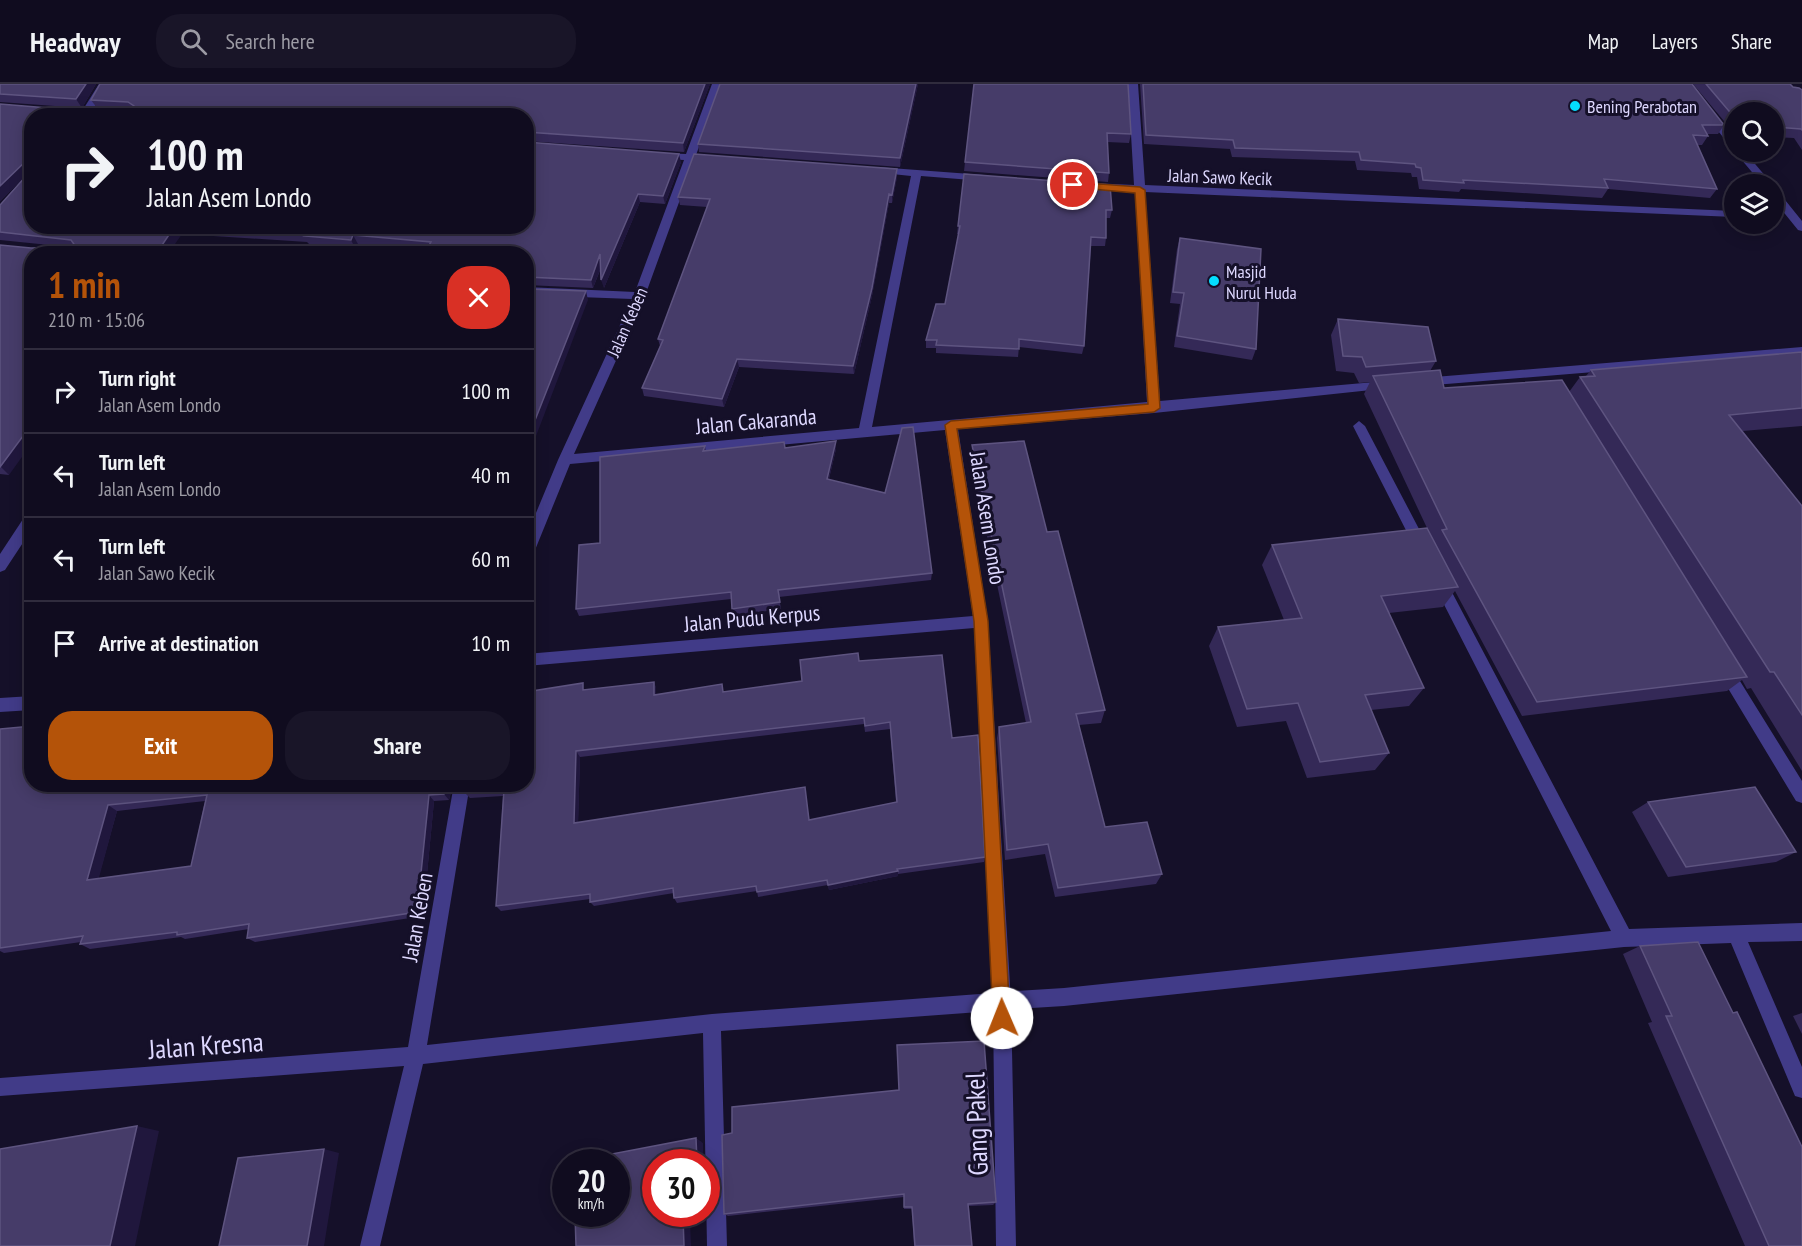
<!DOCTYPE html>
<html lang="en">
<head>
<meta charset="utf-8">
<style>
	:root { --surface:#100c1f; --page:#191528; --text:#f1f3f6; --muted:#9c9ba4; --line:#302c3d; --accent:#b45309 }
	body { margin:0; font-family:"PT Sans Narrow",sans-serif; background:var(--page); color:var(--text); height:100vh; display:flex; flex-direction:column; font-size:22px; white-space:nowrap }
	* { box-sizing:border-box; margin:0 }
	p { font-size:20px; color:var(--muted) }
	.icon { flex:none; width:33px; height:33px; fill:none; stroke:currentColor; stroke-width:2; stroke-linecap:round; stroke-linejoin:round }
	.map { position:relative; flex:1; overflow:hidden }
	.side { position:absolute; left:24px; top:162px; width:510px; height:546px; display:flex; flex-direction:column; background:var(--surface); border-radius:24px; box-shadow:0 3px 15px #0003,0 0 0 2px var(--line) }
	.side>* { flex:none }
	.top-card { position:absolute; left:24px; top:24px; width:510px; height:126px; border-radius:24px; box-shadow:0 3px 15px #0003,0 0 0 2px var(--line); background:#100c1f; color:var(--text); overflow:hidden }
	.tools { position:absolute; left:1724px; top:18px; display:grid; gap:12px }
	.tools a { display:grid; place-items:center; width:60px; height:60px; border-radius:50%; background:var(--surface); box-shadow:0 3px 15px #0003,0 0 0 2px var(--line); font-size:30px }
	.speed { position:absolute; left:552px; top:1065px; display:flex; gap:12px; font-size:30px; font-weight:700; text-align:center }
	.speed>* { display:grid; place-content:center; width:78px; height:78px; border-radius:50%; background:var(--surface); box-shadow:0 3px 15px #0003,0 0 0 2px var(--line); line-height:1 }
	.speed small { font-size:15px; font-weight:400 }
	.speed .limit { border:9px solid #d22; background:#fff; color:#111 }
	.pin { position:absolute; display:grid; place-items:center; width:51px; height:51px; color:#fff; margin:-26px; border:3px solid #fff; border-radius:50%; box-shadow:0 2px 6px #0007 }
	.me { position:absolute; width:66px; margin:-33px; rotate:359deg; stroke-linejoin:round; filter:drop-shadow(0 0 4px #0008) }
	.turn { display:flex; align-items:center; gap:21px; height:126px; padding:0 24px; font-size:27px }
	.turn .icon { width:78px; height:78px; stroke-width:2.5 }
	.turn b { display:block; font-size:42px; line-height:51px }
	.round { display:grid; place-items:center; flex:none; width:63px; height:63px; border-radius:24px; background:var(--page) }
	.head { display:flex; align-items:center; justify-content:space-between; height:102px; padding:0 24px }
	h1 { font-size:36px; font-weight:600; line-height:45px; color:var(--accent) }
	.primary-button { display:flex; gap:12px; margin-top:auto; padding:12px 24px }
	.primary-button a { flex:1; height:69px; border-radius:24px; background:var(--accent); color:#fff; font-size:24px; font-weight:600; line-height:69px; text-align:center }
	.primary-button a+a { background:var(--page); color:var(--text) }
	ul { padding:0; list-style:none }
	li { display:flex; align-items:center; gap:18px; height:84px; padding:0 24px; border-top:2px solid var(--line) }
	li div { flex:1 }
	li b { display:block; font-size:22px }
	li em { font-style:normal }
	header { display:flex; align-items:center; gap:36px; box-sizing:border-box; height:84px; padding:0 30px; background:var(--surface); border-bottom:2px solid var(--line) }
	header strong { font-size:28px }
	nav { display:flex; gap:33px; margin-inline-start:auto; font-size:21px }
	.search { width:420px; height:54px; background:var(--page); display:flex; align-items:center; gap:15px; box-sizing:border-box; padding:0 21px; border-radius:24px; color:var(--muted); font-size:22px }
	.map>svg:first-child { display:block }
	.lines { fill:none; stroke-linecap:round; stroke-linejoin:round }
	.lane { fill:#413b88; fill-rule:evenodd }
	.street { fill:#413b88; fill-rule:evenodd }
	.wall { fill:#342957; fill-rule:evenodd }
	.shaded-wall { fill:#20173d }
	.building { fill:#463c69; stroke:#5e5480; stroke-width:1.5; fill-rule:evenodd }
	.route { fill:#b45309; stroke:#753606; stroke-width:1.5 }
	.poi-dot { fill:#04deff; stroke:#151029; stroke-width:2 }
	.labels { text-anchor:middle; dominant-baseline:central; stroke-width:6; stroke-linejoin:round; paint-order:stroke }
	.far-poi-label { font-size:18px; fill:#ded8ff; stroke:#151029; text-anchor:start }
	.far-street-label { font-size:18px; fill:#ded8ff; stroke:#151029 }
	.street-label { font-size:22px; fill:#ded8ff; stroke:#151029 }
	.near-street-label { font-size:27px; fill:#ded8ff; stroke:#151029 }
</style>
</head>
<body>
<header>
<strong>Headway</strong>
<div class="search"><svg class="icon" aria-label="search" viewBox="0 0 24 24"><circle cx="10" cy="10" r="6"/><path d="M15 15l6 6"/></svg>Search here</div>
<nav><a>Map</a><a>Layers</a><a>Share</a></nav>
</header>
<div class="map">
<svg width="1802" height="1162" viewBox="0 0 1802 1162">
	<rect width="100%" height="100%" fill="#151029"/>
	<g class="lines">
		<path class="lane" d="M1359 337 1365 342 1429 464 1427 468H1417L1415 464 1353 342Z
			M1440 493 1445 495 1629 845 1802 839V857L1748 858 1802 983V1014L1795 1012 1731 859 1624 863 1064 922 1002 926 996 923 993 917 996 911 1002 908 1064 904 1611 847 1433 499 1435 495Z
			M1725 580 1730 581 1802 697V719L1796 717 1720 591 1717 586 1720 581Z"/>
		<path class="street" d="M99 0H109L89 32H79Z
			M712 0H722L696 71 712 72 717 75 712 78 694 77 645 212 574 370 859 344 911 92 873 88 872 86 877 83 984 91 989 94 984 97 921 92 872 343 1147 318 1135 107 1092 105 1087 102 1092 99 1134 101 1128 0H1138L1145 101 1734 127V133L1145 108 1160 317 1386 297 1390 298 1392 301 1390 304 1154 329 958 345 988 537 1011 917 1016 1162H996L993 927 721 947 727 1162H707L703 949 423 980 380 1162H360L404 982 0 1012V994L408 963 454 700H470L427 961 712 930 993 909 974 544 526 582V570L973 532 945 346 570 380 533 471 526 476V453L558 376 632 215 526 211V203L635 208 684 76 661 75 656 72 661 69 686 70Z
			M1681 0H1691L1734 53V63L1730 62Z
			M1735 68H1745L1772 100H1762Z
			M1773 105 1777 106 1802 137V147L1798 146 1773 115Z
			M1802 263V271L1422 302 1416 298 1422 294Z
			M32 428V445L5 486 0 488V470L27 429Z
			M32 612V626L0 628V614Z"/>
	</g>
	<path class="wall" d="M0 0H96L82 24 0 18Z
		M100 0H710L684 68 526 57V32L32 142H526L681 78 665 120 640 118 604 204 601 184 593 204 526 201V170L426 166 358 160 355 164 309 160 307 158 182 150 32 170 9 391 0 390V161L31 164 69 163 0 156V121L27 90 0 117V20L73 26 115 25 97 24 91 16Z
		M720 0H918L900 83 699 68 698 60Z
		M974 0 1131 50 1129 59 1107 58 1109 89 1108 98 964 87Z
		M1140 0H1692L1724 41 1718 50H1707L1708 52 1702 61H1697L1717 105 1710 114 1608 105 1602 114 1461 105 1459 108 1419 105 1417 93H1412L1411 89 1357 86 1355 77 1232 73 1230 65 1144 60Z
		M1693 0H1790L1793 3 1802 6V66L1794 54 1773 53V28H1734V49Z
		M964 90 1112 126 1110 134H1106V154L1105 162H1091L1084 262 1082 270 1019 263 1018 273 936 269V264H926V256L945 220 959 150H957L958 142Z
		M897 93 892 119H889L872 212 854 290 739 283 724 323 644 312 642 304 660 262 658 255 707 123 680 121 678 113Z
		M1180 154 1256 265 1252 276 1174 263 1180 220 1170 219 1177 165Z
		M1338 235 1436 277 1430 287 1444 304 1569 308 1580 293 1586 292 1591 286 1802 268V342L1743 347 1802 422V687L1751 604 1747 605 1742 596 1727 607 1522 632 1455 507 1443 523 1389 529 1424 604 1409 622 1371 626 1389 669 1375 686 1307 694 1286 637 1237 643 1209 562 1218 543 1284 536 1262 481 1272 461 1427 444 1364 310 1370 298 1359 299 1354 289 1336 287 1331 251Z
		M972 361 1047 448 1105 626 1101 639 1079 641 1105 743 1162 790 1156 800 1055 813 1045 770 1005 776 997 654 999 643 1026 639 971 376Z
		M705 362 706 367 785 364 836 365 829 395 932 489 931 496 779 513 781 525 734 532 731 515 579 532 576 525Z
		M859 577 952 654 985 773 984 778 898 790V792L829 806 828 801 758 813 757 807 677 819 674 814V809L594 822 590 818V815L501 827 496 822 503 712 470 714 465 709 586 606 654 598 656 604V611L724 608 802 597ZM864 640 865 648 890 645 896 718 809 736 578 738 580 673Z
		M0 645 32 700H453L449 716 434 717 423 832 255 858 247 854 249 845 185 855 181 853 90 865 80 860 81 858 4 869 0 867ZM205 717 191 782 98 795 117 727Z
		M1648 718 1796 768 1776 778 1668 793 1632 728Z
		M1640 862 1733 929 1802 1162H1745L1648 939 1652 938 1623 870Z
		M1802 929V950L1793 932Z
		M722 1051 996 1118 993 1121 969 1122 972 1162H914L912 1125H904V1113L728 1132 724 1130Z
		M703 1059 656 1130H704V1134L690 1136V1141L576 1162Z"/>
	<path class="shaded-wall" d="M86 0H96L82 24 76 15Z
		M705 0H710L684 68 683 59Z
		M916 0H918L900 83V74Z
		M679 70 681 78 665 120 663 112Z
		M26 77 32 86 0 117V102Z
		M897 85V93L892 119V111Z
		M638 110 640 118 604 204 601 196Z
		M889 110V119L872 212 854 290 853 282Z
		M175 142H177L182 150 168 170H156Z
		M353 151 358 160 355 164 351 156Z
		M600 170 603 178 593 204 591 196Z
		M586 207 588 216 528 373 526 370V359Z
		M737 275 739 283 724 323 722 315Z
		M32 340V359L9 391 1 383Z
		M836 357V365L827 402V395Z
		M654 598 656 604V617L654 611Z
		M576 667 580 673 578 744 574 739Z
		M447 700H453L449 716 444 710Z
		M429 711 434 717 423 832 417 828Z
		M108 721 117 727 97 801 87 796Z
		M898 787V792L829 806 828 801Z
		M137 1042 159 1047 135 1162H110Z
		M696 1054 703 1059V1078H697Z
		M324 1065 339 1069 324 1162H307Z
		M698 1130H704V1134L698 1132Z
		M683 1133 690 1136 691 1162H684Z"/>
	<path class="building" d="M0 0H86L76 15 0 10Z
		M100 0H705L683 59 526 48V32H32V142H175L156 170H32V340L0 383V161L31 164 76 163 71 156 0 148V121L27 91 28 80 26 77 0 102V20L73 26 134 25V22L128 18 91 16Z
		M720 0H916L900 74 698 60Z
		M974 0H1128L1131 50 1107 49 1109 89 965 78Z
		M1143 0H1692L1724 41H1702L1708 52 1693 51 1717 105 1604 95 1608 104 1463 96 1464 99 1423 96 1421 84 1416 83 1415 80 1361 76 1359 68 1235 64 1233 56 1146 51Z
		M1706 0H1790L1793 3 1799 4 1802 6V46L1801 45 1773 43V28H1734V33Z
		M526 58 679 70 663 112 638 110 601 196 600 170 591 196 526 193V170H424L431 158 353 151 351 156 304 152 306 150 194 142H526Z
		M694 70 897 85 892 111 889 110 872 204 853 282 737 275 722 315 642 304 663 256 658 255 710 115 678 113Z
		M964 90 1110 101 1112 126H1106V154L1091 153 1084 262 1019 255V265L936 261 937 256H926L936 220H945L960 142H958Z
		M1180 154 1261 165 1256 265 1177 252 1184 209 1173 208Z
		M526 205 586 207 526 359Z
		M1338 235 1428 243 1436 277 1366 283 1362 273 1343 272Z
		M1802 268V324L1729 331 1802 422V631L1774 588H1770L1580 293 1595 292 1591 286Z
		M1440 286 1444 304 1562 296 1747 593 1537 618 1442 446 1447 445 1373 292Z
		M913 343 932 489 778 506 780 518 732 525 731 508 576 525 579 461 600 459V373L705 362 703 367 784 358 785 364 836 357 827 395 885 409 902 344Z
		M1024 357 1047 448 1058 447 1105 626 1076 630 1105 743 1147 738 1162 790 1058 804 1048 760 1007 766 999 643 1031 638 972 361Z
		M1427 444 1458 503 1381 512 1424 604 1365 611 1389 669 1320 678 1298 619 1247 625 1218 543 1302 534 1272 461Z
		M858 569 859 577 942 571 952 654 978 651 985 773 897 785 898 787 828 801 827 796 757 808 756 802 674 814 673 804 590 818V810L496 822 504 706 465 709 466 700H526V608L583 599V606L654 598V611L722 600 723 608 802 597 800 576ZM864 634 865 642 890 638 897 718 809 736 805 703 574 739 576 667Z
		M32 642V700H447L444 710 429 711 417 828 247 854 249 840 177 851V848L80 860 83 852 0 864V645ZM207 711 191 782 87 796 108 721Z
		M1755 703 1796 768 1686 783 1648 718Z
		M1698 858 1733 929 1737 928 1802 1063V1162H1769L1666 932H1672L1640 862Z
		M984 957 996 1118 968 1120 972 1162H915L912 1123H904V1110L724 1130 722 1051 732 1049V1023L899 1006 897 961Z
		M137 1042 110 1162H0V1065Z
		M696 1054 697 1078H656V1130H698V1132L683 1133 684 1162H576L575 1130H616V1078H575V1077Z
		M324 1065 307 1162H219L238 1074Z"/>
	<path class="route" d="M1073 98 1140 103 1145 106 1160 324 1154 328 957 345 988 537 1010 934 1007 940 1002 943 996 940 993 934 974 537 945 341 951 337 1148 320 1135 109 1070 103 1068 101Z"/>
	<g class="poi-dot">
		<circle cx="1575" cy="22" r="6"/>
		<circle cx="1214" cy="197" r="6"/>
	</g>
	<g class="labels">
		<g class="far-poi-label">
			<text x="1587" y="22">Bening Perabotan</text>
			<text x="1226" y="187">Masjid<tspan x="1226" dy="21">Nurul Huda</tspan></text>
		</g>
		<g class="far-street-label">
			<text transform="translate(1220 93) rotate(2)">Jalan Sawo Kecik</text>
			<text transform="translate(627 238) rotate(-66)">Jalan Keben</text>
		</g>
		<g class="street-label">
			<text transform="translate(756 337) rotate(-5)">Jalan Cakaranda</text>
			<text transform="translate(988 434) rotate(81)">Jalan Asem Londo</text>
			<text transform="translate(752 534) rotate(-5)">Jalan Pudu Kerpus</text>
			<text transform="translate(417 833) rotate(-80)">Jalan Keben</text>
		</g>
		<g class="near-street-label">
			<text transform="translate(206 961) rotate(-4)">Jalan Kresna</text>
			<text transform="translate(976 1040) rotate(-92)">Gang Pakel</text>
		</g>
	</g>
</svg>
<div class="tools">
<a><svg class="icon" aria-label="search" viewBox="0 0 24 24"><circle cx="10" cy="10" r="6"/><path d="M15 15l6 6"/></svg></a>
<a><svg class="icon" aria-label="layers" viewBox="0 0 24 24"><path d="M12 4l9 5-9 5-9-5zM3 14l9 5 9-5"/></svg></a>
</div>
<div class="speed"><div>20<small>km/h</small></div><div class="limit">30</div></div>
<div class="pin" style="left:1073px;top:101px;background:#d93025"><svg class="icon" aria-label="arrive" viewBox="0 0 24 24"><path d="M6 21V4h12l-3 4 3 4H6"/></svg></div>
<svg class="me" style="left:1002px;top:934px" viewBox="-20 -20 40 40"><circle r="19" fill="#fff"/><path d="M0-13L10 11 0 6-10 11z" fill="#b45309"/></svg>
<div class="top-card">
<div class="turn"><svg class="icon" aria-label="right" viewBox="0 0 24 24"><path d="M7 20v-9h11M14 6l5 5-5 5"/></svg><div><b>100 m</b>Jalan Asem Londo</div></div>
</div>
<section class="side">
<div class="head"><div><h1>1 min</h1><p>210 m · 15:06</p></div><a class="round" style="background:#d93025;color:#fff"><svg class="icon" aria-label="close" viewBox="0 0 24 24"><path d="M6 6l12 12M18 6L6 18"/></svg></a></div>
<ul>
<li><svg class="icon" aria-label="right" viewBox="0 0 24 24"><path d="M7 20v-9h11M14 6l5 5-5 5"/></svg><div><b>Turn right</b><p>Jalan Asem Londo</p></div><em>100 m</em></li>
<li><svg class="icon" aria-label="left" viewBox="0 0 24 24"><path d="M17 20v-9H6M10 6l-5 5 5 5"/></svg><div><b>Turn left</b><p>Jalan Asem Londo</p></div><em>40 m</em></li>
<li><svg class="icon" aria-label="left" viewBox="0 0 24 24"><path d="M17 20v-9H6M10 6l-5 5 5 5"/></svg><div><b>Turn left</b><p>Jalan Sawo Kecik</p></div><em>60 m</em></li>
<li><svg class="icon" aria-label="arrive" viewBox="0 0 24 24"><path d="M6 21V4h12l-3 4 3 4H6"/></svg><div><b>Arrive at destination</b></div><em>10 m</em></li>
</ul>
<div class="primary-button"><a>Exit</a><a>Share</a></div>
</section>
</div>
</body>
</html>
